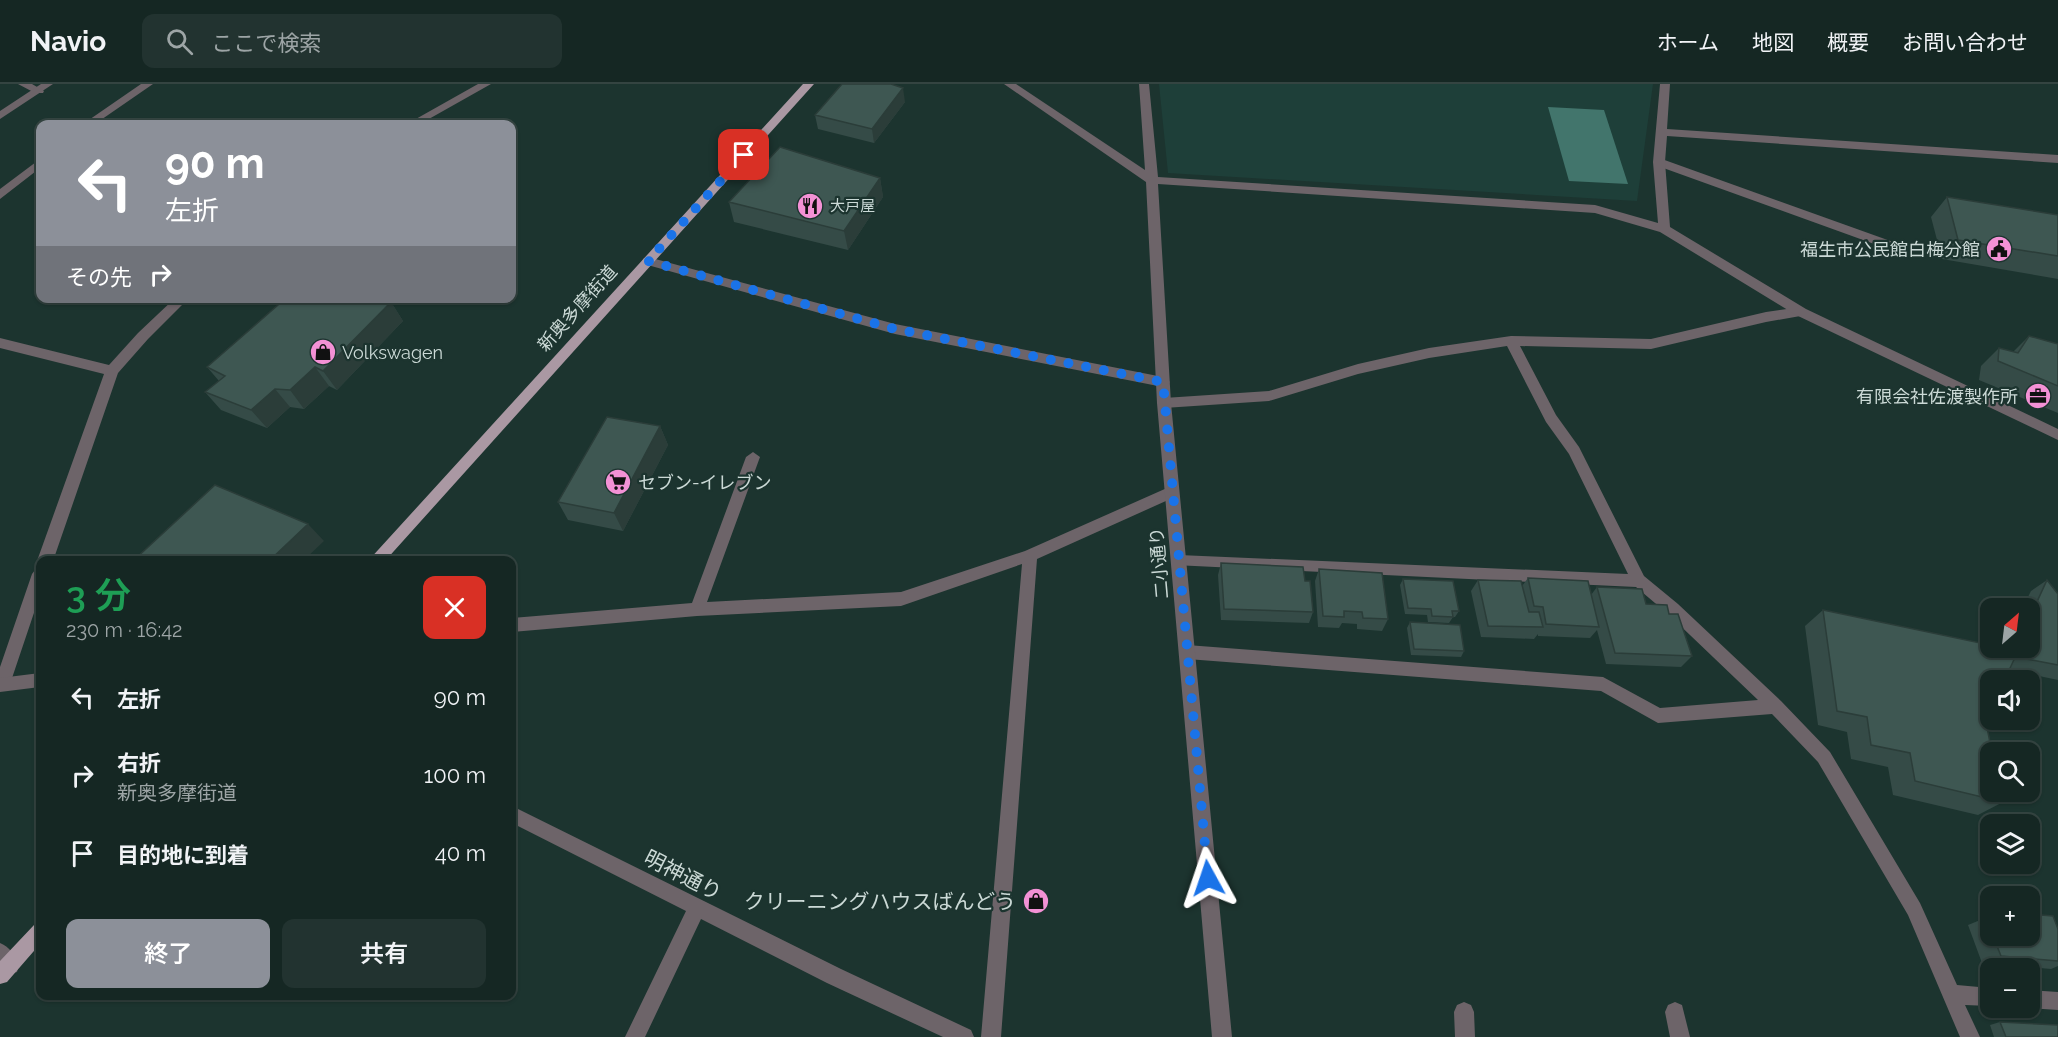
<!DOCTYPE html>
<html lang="ja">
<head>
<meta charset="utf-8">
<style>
	:root { --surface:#152723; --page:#223330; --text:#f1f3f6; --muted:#9da5a6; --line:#344441; --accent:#8c9099 }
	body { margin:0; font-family:Raleway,"Noto Sans JP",sans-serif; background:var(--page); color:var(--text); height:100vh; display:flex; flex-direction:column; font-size:22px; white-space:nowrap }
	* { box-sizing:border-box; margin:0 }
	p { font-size:20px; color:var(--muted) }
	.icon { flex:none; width:33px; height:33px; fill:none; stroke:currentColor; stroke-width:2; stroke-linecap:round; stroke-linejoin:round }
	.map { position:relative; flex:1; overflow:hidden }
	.sheet { position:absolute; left:36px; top:472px; width:480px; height:444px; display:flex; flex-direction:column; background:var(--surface); border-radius:12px; box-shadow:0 2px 4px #0004,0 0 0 2px var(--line) }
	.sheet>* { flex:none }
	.banner { position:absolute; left:36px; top:36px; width:480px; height:183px; border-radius:12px; box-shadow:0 2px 4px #0004,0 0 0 2px var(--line); background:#8c9099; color:#fff; overflow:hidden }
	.needle { width:39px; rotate:28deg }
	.buttons { position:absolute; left:1980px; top:514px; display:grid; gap:12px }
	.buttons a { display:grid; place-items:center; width:60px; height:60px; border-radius:12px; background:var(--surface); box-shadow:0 2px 4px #0004,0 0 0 2px var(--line); font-size:30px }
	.pin { position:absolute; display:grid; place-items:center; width:51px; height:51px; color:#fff; margin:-26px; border-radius:12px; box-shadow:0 3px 9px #0006 }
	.me { position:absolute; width:66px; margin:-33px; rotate:355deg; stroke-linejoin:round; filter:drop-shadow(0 0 4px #0008) }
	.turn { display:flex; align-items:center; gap:21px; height:126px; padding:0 30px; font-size:27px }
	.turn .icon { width:78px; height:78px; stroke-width:2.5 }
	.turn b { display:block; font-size:42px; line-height:51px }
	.then { display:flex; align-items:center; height:57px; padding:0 30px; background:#0003; gap:12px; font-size:22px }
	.round { display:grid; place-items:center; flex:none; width:63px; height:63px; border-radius:12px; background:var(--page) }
	.headline { display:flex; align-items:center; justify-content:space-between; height:102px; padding:0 30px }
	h1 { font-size:36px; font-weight:600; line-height:45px; color:#1e9e55 }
	.button { display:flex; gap:12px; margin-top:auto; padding:12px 30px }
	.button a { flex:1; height:69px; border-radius:12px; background:var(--accent); color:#fff; font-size:24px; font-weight:600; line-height:69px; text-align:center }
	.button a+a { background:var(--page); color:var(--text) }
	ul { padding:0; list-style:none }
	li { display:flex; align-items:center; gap:18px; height:78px; padding:0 30px }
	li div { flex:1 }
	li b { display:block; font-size:22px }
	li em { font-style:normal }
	header { display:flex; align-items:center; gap:36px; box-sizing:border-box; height:84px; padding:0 30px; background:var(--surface); border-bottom:2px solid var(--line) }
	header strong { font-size:28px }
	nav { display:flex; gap:33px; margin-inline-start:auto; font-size:21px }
	.search { width:420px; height:54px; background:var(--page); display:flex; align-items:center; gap:15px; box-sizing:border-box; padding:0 21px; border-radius:12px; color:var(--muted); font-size:22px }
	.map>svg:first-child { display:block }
	.built { fill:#1e3f39 }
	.water { fill:#42756c }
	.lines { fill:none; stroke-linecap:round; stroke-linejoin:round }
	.lane { fill:#6d6469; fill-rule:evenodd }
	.street { fill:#6d6469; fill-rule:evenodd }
	.primary { fill:#aa98a3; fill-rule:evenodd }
	.wall { fill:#354b47 }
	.shaded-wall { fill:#2b3d39 }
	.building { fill:#3e5752; stroke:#2b3d39; stroke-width:1.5 }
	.route { stroke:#1a73e8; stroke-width:10; stroke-dasharray:0 18 }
	.labels { text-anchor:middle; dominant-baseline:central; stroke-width:4.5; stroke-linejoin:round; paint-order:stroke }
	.far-poi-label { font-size:15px; fill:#cbd9d6; stroke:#1c342f; text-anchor:start }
	.poi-label { font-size:18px; fill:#cbd9d6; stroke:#1c342f; text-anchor:end }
	.street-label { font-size:18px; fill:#cbd9d6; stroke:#1c342f }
	.near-street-label { font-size:21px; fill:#cbd9d6; stroke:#1c342f }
	.near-poi-label { font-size:21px; fill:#cbd9d6; stroke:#1c342f; text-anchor:end }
</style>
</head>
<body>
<header>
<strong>Navio</strong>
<div class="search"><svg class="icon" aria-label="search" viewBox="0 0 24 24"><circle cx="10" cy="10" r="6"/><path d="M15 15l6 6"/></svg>ここで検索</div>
<nav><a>ホーム</a><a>地図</a><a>概要</a><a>お問い合わせ</a></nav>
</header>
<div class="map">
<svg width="2058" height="953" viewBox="0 0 2058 953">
	<rect width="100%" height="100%" fill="#1c342f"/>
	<path class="built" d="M1159 0H1653L1637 117 1168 89Z"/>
	<path class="water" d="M1548 23 1604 26 1628 100 1569 97Z"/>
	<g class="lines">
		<path class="lane" d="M18 0H32L44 7 43 9H35Z
			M478 0H491L420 40H407Z
			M1659 74 1896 159 1898 162 1896 165H1888L1655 81V75Z
			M648 173 895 240 1163 293 1170 298 1163 303 895 250 644 180 642 177 644 174Z
			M175 214H189L148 255 118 289 53 477H40V481L37 477 104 290 0 264V254L109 281 138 249Z
			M1801 223 1807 228 1806 231 1766 238 1651 265 1520 262 1556 331 1579 363 1644 492 1678 520 1781 617 1830 668 1920 819 1957 901 1990 904V922L1965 921 1980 953H1960L1908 831 1818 678 1772 630 1658 639 1601 607 1187 575 1181 573 1179 568 1181 563 1187 561 1603 593 1660 624 1758 616 1668 530 1636 503 1174 481 1171 477 1174 473 1179 471 1628 490 1569 370 1546 338 1507 262 1429 274 1358 290 1269 317 1164 324 1157 319 1164 314 1269 307 1358 280 1429 264 1511 252 1651 255 1766 228Z
			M753 368 760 373 707 518 901 508 1025 467 1167 404H1177L1179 408 1177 412 1037 475 1001 953H981L1022 480 901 522 697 532 512 548V534L692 519 746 373Z
			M40 484V511L10 600 8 605 2 607 0 606V583L32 490 35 486Z
			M0 859C10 863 15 872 19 881L17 888 10 890 0 883Z
			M2030 906 2058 908V926L2029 924Z"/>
		<path class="street" d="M41 0H53L0 35V27Z
			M141 0H153L95 40H83Z
			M1004 0H1016L1145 86 1139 0H1149L1158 93 1595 121 1658 139 1653 78 1660 0H1670L1667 45 2058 71V79L1667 52 1665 78 1670 143 1806 225 2058 345V356L1796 231 1660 148 1595 129 1158 100 1171 319 1232 953H1212L1157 319 1146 98Z
			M40 75V84L0 115V105Z
			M40 589V603L0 608V594Z
			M512 722 841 885 971 946 974 953H943L827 899 701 835 645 953H625L686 827 512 739Z
			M1464 918 1471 921 1474 928 1475 953H1455L1454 928 1457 921Z
			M1675 918 1682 921 1690 953H1670L1665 928 1668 921Z"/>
		<path class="primary" d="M803 0H814L385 477H368Z
			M40 838V860L7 898 0 900V877L34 841Z"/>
	</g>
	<path class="wall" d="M905 18 874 59 818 45 815 31Z
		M880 94 883 113 848 166 734 138 729 118Z
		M1947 113 2058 131V195L1942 175 1931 133Z
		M391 218 403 237 337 306 329 302 304 325 290 323 267 344 221 326 205 308 219 297 207 283Z
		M2029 252 2058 260V329L1979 296 1981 282 1999 264 2013 268Z
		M660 342 668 361 623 447 568 436 558 418Z
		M1221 479 1305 497 1313 528 1309 539 1221 536 1218 491Z
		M1319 485 1388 535 1382 547 1357 545V540L1342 539 1339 544 1318 543 1315 497Z
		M1528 494 1591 511 1597 503 1646 520 1669 530 1692 572 1681 583 1606 580 1597 546 1590 554 1538 552V550L1534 555 1481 553 1471 507 1478 496 1522 502Z
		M1403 495 1459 527 1455 533H1453L1449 539 1428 538 1427 531 1405 530 1400 501Z
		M2047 496 2058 510V596L2010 586 1986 638 2003 718 1978 731 1893 711 1888 683 1851 675 1847 648 1818 641 1805 542 1823 526 1990 564H2030V525H2022L2031 507Z
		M1410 538 1464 567 1461 573 1411 571 1407 544Z
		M1990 832V852H2030L2058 845V882L2051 885 1982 879 1968 841Z
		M2000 938 2058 953H1994L1990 941Z"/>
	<path class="shaded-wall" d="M903 4 905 18 874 59 872 45Z
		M880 94 883 113 848 166 844 147Z
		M391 218 403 237 337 306 323 287Z
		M315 283 329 302 304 325 290 306Z
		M275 305 290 323 267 344 251 326Z
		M660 342 668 361 623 447 614 429Z
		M308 440 324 457 303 477H269Z"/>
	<path class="building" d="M842 0H891L903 4 872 45 815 31Z
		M780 63 880 94 844 147 729 118Z
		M1947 113 2058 131V172L1958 156Z
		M286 214H383L391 218 323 287 315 283 290 306 275 305 251 326 205 308 225 292 207 283Z
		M2029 252 2058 260V302L1998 277 1999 264 2018 269Z
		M607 333 660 342 614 429 558 418Z
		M215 401 308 440 269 477H133Z
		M1221 479 1303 483 1305 497H1310L1313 528 1224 525Z
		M1319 485 1382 489 1388 535 1363 534 1362 528 1344 527V533L1323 532Z
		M1528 494 1588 497 1599 543 1546 540 1543 523 1534 522Z
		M1403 495 1453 497 1459 527H1452L1453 533 1432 532 1431 525 1408 524Z
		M1478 496 1521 497 1529 528H1539L1543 543 1488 542Z
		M2047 496 2058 510V581L2016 573 2018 567 2014 566 2015 564H2030V533Z
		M1597 503 1642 505 1646 520 1667 521 1669 530H1678L1692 572 1615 569Z
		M1823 526 1990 561V564H2004L2018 567 2004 597H1990V627L1986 638 1992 669H1990V708H2001L2003 718 1915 697 1910 669 1871 661 1867 633 1837 627Z
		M1410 538 1460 541 1464 567 1414 565Z
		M2030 830 2053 832 2058 845V877L2001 872 1993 852H2030Z
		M1986 833 1990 834V844Z
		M2000 938 2058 941V953H2006Z"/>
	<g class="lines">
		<path class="route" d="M744 71 648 177 895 245 1163 298 1208 794"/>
	</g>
	<defs>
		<g id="restaurant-disc" transform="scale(1.35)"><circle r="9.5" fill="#f391d5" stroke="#1c342f"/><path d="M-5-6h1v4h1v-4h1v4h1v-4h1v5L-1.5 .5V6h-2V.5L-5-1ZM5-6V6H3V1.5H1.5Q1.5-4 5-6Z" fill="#111"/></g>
		<g id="civic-disc" transform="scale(1.35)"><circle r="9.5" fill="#f391d5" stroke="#1c342f"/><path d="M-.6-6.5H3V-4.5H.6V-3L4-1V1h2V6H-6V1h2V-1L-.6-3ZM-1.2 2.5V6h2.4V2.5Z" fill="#111"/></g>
		<g id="shop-disc" transform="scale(1.35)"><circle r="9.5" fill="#f391d5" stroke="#1c342f"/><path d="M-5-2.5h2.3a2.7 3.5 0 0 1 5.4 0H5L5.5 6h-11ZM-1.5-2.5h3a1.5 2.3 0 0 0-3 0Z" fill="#111"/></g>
		<g id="office-disc" transform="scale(1.35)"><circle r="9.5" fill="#f391d5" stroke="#1c342f"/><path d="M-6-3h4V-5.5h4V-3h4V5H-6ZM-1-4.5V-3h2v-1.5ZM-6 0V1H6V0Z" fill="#111"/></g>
		<g id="supermarket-disc" transform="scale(1.35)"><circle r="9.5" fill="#f391d5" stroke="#1c342f"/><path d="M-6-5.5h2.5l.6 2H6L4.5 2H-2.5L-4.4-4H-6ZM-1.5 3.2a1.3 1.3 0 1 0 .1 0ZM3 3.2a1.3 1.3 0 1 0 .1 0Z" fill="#111"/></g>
	</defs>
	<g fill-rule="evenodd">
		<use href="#restaurant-disc" x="810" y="122"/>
		<use href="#civic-disc" x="1999" y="165"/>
		<use href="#shop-disc" x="323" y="268"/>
		<use href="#office-disc" x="2038" y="312"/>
		<use href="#supermarket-disc" x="618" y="398"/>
		<use href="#shop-disc" x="1036" y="817"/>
	</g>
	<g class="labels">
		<g class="far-poi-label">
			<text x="830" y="122">大戸屋</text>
		</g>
		<g class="poi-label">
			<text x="1980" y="165">福生市公民館白梅分館</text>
			<text x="342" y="268" text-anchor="start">Volkswagen</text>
			<text x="2018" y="312">有限会社佐渡製作所</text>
			<text x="638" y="398" text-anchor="start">セブン-イレブン</text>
		</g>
		<g class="street-label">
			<text transform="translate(577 224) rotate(-48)">新奥多摩街道</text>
			<text transform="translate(1159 479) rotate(-95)">二小通り</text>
		</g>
		<g class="near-street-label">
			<text transform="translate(683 791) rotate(27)">明神通り</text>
		</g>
		<g class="near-poi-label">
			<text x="1016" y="817">クリーニングハウスばんどう</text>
		</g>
	</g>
</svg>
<div class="buttons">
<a><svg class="needle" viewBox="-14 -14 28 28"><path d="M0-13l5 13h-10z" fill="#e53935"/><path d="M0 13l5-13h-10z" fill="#9da5a6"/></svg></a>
<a><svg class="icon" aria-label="sound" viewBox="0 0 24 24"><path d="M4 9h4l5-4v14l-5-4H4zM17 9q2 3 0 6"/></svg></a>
<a><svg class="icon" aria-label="search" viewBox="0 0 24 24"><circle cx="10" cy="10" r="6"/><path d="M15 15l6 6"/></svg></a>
<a><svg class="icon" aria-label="layers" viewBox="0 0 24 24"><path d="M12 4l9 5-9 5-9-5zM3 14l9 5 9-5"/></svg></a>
<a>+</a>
<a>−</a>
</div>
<div class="pin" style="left:744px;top:71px;background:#d93025"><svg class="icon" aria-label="arrive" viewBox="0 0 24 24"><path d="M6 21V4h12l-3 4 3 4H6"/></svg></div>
<svg class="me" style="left:1208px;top:794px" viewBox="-20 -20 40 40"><path d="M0-17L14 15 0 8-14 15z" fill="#1a73e8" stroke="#fff" stroke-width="4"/></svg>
<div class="banner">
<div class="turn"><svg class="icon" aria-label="left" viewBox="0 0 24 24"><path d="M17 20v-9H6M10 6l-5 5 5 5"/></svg><div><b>90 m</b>左折</div></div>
<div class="then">その先<svg class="icon" aria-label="right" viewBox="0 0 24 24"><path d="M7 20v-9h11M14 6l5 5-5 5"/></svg></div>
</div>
<section class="sheet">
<div class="headline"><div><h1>3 分</h1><p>230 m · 16:42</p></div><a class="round" style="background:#d93025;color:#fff"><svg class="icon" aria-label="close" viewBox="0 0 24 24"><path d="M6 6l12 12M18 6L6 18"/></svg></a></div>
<ul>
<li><svg class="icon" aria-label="left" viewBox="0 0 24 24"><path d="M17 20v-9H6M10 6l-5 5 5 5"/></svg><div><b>左折</b></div><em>90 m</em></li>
<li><svg class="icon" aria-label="right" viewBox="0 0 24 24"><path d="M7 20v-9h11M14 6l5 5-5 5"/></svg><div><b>右折</b><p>新奥多摩街道</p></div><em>100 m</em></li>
<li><svg class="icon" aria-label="arrive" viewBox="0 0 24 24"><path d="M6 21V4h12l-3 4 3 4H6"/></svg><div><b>目的地に到着</b></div><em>40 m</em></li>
</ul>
<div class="button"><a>終了</a><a>共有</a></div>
</section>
</div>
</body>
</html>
